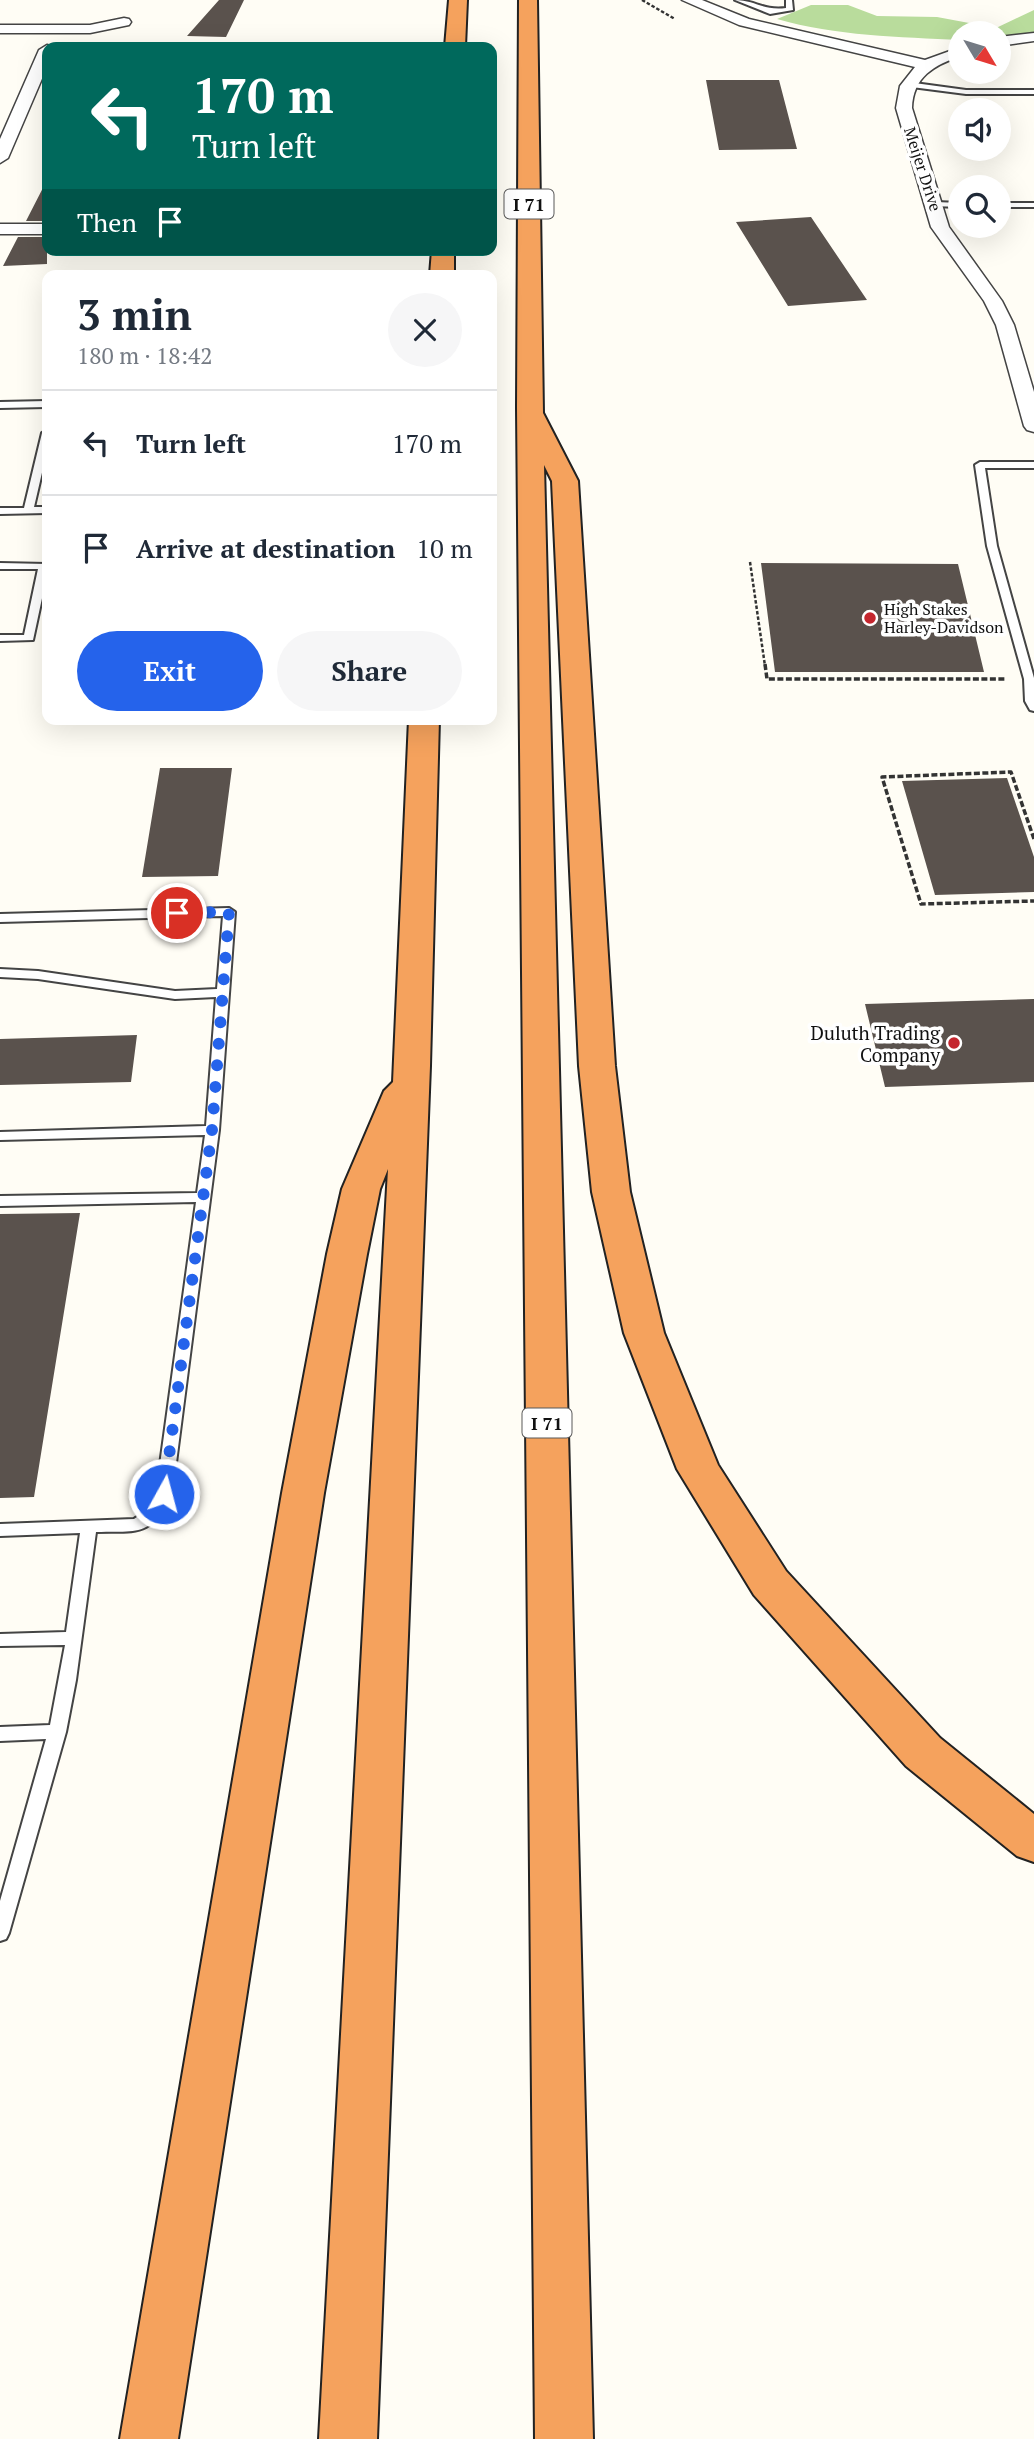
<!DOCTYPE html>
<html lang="en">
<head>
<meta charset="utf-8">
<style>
	:root { --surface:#fff; --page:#f6f6f7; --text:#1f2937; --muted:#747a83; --line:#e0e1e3; --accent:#2563eb }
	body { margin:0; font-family:"PT Serif",serif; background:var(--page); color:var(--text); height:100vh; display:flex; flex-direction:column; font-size:26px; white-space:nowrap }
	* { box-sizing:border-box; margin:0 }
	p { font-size:23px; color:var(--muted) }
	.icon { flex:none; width:38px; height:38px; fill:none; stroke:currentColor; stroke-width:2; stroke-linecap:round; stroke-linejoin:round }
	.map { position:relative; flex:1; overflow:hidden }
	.details { position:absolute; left:42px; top:270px; width:455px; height:455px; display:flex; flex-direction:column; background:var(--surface); border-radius:14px; box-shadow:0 7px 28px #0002 }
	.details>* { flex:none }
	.guide { position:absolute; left:42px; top:42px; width:455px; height:214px; border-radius:14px; box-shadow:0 7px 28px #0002; background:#00695c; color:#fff; overflow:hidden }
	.needle { width:46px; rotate:128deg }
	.controls { position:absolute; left:948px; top:21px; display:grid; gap:14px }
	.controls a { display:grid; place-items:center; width:63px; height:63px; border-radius:50%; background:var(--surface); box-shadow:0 7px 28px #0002; font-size:35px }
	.pin { position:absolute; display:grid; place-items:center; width:60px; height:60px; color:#fff; margin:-30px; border:4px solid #fff; border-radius:50%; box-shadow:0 2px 7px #0007 }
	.me { position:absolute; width:77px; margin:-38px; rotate:7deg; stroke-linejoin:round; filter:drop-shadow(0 0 5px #0008) }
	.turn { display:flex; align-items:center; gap:24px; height:147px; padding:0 35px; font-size:32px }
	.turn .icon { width:91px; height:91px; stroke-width:2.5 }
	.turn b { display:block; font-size:49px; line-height:60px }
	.then { display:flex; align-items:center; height:66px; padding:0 35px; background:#0003; gap:14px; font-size:26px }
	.round { display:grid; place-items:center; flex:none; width:74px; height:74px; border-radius:37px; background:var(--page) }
	.summary { display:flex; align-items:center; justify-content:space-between; height:119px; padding:0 35px }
	h1 { font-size:42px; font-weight:700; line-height:52px }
	.primary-button { display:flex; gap:14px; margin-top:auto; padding:14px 35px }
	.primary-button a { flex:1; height:80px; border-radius:42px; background:var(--accent); color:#fff; font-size:28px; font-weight:700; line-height:80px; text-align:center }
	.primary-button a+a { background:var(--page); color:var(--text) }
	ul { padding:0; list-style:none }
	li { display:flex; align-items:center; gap:21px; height:105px; padding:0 35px; border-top:2px solid var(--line) }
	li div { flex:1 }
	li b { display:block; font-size:26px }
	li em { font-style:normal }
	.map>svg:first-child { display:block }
	.forest { fill:#b9dc9c }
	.building { fill:#5a524d }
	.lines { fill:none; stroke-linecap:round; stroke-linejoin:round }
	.service-casing { stroke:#444; stroke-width:4 }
	.minor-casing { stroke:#444; stroke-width:3 }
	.motorway-casing { stroke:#222; stroke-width:4 }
	.path-far1 { stroke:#333; stroke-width:2.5; stroke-dasharray:3.5 2; stroke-linecap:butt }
	.path { stroke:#333; stroke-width:3.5; stroke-dasharray:6 2.5; stroke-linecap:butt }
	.service { fill:#fff; fill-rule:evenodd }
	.minor { fill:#fff; fill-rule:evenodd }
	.motorway { fill:#f5a25d; fill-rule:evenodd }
	.route { stroke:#2563eb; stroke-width:12; stroke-dasharray:0 21.6 }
	.poi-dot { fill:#c4262e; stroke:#fff; stroke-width:2.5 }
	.labels { text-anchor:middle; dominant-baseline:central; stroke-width:7; stroke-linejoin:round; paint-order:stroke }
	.far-street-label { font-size:16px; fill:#111; stroke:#fff }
	.far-poi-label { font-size:16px; fill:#111; stroke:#fff; text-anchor:start }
	.shield { fill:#fff; stroke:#585858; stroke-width:2 }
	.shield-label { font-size:18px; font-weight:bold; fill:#111 }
	.poi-label { font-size:19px; fill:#111; stroke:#fff; text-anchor:end }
</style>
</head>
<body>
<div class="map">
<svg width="1034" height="2439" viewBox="0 0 1034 2439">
	<rect width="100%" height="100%" fill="#fffdf5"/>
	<path class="forest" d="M811 5H848L877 16 937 17 996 28 1034 10V37L999 42V33H961V40C899 37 836 36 777 19Z"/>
	<path class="building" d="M219 0H244L226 37 187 36Z
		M706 80H779L797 149 719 150Z
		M47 180V221H26Z
		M811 217 867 300 788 306 736 222Z
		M18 237H47V264L3 266Z
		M761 563 958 564 984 672H775Z
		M160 768H232L218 876 142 877Z
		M1007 778 1034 857V892L935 895 902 781Z
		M1034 999V1082L885 1087 865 1004Z
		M137 1035 131 1082 0 1085V1039Z
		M80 1213 34 1497 0 1498V1214Z"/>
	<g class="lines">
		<g class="service-casing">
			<path id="service" d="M735 0C755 0 763 11 786 8V0H792L793 10 770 14Z
				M907 82 966 90H1034V94H966L904 86 903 84Z
				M935 202 961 203V207L932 206 931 204Z
				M999 203H1034V207H999Z
				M47 401V407L0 408V402Z
				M47 430V451L34 507H47V513L0 514V508H24L42 433Z
				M980 462H1034V468H985L997 546 1034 678V711L1030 710 1025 701 1024 679 987 546 975 465Z
				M0 563 47 564V575L33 640 0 641V635H24L38 569H0Z
				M229 908 235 912 219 1130 172 1494C149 1537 141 1531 96 1532L76 1680 66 1732 9 1933 6 1939 0 1941V1901L46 1739 0 1741V1727L50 1725 65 1645 0 1646V1634L66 1632 80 1533 0 1536V1524L134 1519 147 1510 156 1494 196 1202 0 1206V1196L197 1193 205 1135 0 1140V1132L206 1126 216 997 175 999 38 979 0 977V969L38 971 175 991 217 989 223 916 0 922V914Z"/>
		</g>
		<g class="minor-casing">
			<path id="minor" d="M682 0H702L749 19 925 60 961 47V56C934 65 913 77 912 108L949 227 1002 301 1014 325 1034 392V432L1027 430 1024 426 996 325 984 301 931 227 896 108 900 86 915 67 739 25Z
				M124 18 129 19 131 22 129 25 90 33H0V25H90Z
				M1034 33V41L999 46V37Z
				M47 45 53 47H47V67L8 158 0 163V139L39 50Z
				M0 224H47V234H0Z"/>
		</g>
		<g class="motorway-casing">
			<path id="motorway" d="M449 0H467L465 47H445Z
				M519 0H537L543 413 578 481 615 1066 630 1192 664 1333 718 1465 786 1571 940 1738 1034 1814V1862L1017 1856 906 1766 754 1595 677 1469 624 1333 592 1192 579 1066 552 481 544 465 593 2439H535L517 408Z
				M432 250H454V275H430Z
				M409 719H439L430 1066 377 2439H319L388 1169 380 1189 367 1254 324 1493 178 2439H120L282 1493 327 1254 342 1189 384 1091 393 1082Z"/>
		</g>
		<path class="path-far1" d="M642 0 675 19
			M750 562 765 666"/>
		<path class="path" d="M765 664 767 679H1005
			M1034 839 1011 772 882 777 921 904 1034 901"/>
		<use href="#service" class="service"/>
		<use href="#minor" class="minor"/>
		<use href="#motorway" class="motorway"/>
	</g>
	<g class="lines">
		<path class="route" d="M164 1494 212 1130 229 912 177 913"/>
	</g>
	<g class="poi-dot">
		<circle cx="870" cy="618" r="7"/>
		<circle cx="954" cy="1043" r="7"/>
	</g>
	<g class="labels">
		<g class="far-street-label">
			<text transform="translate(923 169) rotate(72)">Meijer Drive</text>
		</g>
		<g class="far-poi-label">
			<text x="884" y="609">High Stakes<tspan x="884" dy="18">Harley-Davidson</tspan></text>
		</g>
		<g class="shield">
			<rect x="504.5" y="189.5" width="49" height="29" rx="5"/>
			<rect x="522.5" y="1408.5" width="49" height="29" rx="5"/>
		</g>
		<g class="shield-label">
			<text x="529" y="204">I 71</text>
			<text x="547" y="1423">I 71</text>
		</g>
		<g class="poi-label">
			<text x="940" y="1032">Duluth Trading<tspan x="940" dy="22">Company</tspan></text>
		</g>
	</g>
</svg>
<div class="controls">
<a><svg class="needle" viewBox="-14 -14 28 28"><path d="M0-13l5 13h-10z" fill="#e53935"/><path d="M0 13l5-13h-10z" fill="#747a83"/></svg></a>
<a><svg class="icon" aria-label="sound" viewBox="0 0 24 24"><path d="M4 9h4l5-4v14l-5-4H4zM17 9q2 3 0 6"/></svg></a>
<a><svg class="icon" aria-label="search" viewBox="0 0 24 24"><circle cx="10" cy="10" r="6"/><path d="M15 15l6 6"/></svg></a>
</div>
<div class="pin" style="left:177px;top:913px;background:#d93025"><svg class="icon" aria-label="arrive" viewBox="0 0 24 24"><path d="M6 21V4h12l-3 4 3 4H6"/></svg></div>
<svg class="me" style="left:164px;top:1494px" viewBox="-20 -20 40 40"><circle r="17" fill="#2563eb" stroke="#fff" stroke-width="3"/><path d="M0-11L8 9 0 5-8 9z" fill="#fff"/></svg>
<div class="guide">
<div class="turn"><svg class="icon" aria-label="left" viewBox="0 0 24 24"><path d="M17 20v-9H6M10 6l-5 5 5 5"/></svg><div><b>170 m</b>Turn left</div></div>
<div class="then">Then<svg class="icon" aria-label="arrive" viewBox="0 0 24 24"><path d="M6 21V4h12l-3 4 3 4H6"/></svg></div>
</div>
<section class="details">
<div class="summary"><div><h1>3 min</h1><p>180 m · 18:42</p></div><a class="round"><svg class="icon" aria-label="close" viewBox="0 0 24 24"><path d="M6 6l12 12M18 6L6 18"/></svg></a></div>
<ul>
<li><svg class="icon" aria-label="left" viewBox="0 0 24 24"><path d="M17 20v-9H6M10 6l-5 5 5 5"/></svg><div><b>Turn left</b></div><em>170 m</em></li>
<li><svg class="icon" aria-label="arrive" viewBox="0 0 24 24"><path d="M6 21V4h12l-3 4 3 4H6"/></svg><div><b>Arrive at destination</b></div><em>10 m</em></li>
</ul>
<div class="primary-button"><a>Exit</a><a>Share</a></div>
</section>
</div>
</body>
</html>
